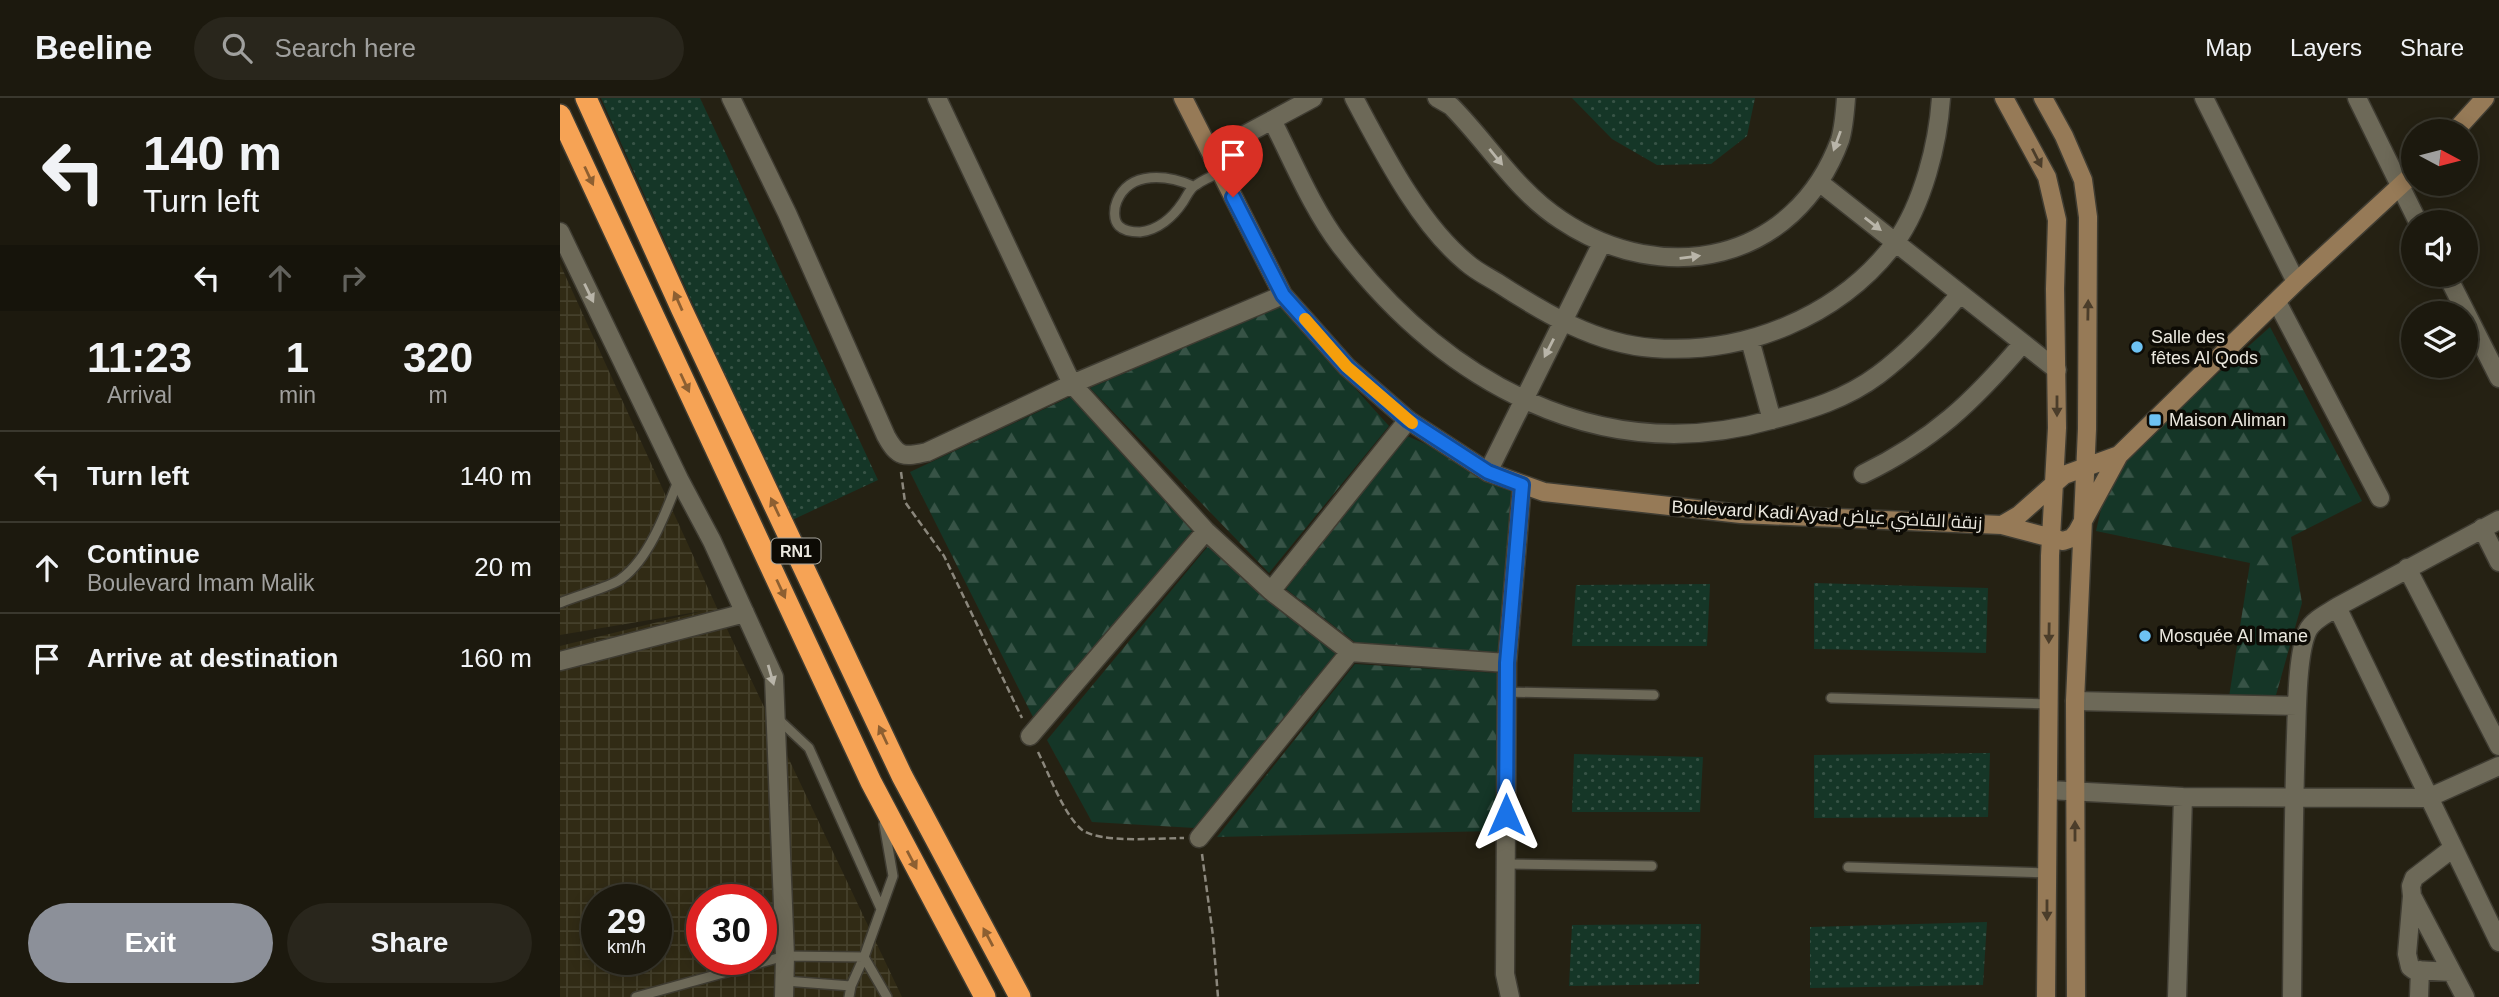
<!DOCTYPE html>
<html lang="en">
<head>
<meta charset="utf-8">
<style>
	:root { --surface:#1c190e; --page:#29261c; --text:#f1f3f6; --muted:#a0a09e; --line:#3a382e; --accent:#8c9099 }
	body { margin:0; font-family:Helvetica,Cairo,sans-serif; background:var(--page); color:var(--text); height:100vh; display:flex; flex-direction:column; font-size:26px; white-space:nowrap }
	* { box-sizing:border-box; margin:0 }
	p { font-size:23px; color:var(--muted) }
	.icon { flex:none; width:38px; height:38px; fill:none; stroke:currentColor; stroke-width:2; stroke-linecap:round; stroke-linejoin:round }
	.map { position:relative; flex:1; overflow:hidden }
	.sheet { display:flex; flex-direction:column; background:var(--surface); width:560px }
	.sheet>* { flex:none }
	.hud { background:#1c190e; color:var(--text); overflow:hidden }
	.needle { width:46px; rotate:97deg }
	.controls { position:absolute; left:1841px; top:21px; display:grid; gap:14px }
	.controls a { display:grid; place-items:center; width:77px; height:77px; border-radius:50%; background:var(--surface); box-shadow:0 4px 18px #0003,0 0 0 2px var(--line); font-size:35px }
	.speed { position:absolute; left:21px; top:786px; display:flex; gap:14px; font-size:35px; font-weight:700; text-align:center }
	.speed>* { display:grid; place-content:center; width:91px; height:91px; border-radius:50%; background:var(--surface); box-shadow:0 4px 18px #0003,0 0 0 2px var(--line); line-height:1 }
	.speed small { font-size:18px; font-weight:400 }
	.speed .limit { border:10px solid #d22; background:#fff; color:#111 }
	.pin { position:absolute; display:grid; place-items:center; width:60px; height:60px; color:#fff; margin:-72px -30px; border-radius:50% 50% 50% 0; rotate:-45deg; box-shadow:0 0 7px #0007 }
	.pin .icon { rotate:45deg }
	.me { position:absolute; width:77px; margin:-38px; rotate:0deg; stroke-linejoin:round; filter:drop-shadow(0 0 5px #0008) }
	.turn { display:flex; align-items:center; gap:24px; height:147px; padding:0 28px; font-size:32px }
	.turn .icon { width:91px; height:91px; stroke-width:2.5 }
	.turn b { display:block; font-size:49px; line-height:60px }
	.lanes { display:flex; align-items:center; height:66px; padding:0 28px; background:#0003; justify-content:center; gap:35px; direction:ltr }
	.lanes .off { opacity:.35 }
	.eta { display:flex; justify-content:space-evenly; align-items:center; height:119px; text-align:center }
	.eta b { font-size:42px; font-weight:700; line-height:49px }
	.cta { display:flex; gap:14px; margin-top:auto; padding:14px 28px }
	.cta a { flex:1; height:80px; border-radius:42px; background:var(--accent); color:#fff; font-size:28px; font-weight:700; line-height:80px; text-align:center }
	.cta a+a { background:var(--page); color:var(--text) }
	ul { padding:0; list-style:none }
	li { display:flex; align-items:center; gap:21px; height:91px; padding:0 28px; border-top:2px solid var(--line) }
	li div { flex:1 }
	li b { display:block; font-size:26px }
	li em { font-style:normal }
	header { display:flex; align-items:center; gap:42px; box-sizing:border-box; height:98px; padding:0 35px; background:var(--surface); border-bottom:2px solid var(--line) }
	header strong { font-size:33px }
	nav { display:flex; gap:38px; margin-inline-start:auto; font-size:24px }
	.search { width:490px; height:63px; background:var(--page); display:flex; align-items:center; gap:18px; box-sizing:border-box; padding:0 24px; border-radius:38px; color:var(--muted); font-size:26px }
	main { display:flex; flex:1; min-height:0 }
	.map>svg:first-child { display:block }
	.industrial { fill:url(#industrial-grid); fill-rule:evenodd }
	.forest { fill:url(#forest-firs) }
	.garden { fill:url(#garden-dots) }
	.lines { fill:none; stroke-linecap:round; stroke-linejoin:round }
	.lane-casing { stroke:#3f3c32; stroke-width:12 }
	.street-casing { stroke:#3f3c32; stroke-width:21 }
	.secondary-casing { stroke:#3f3c32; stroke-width:21 }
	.highway-casing { stroke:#3f3c32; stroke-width:24 }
	.path { stroke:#8b877c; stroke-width:2.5; stroke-dasharray:7 3.5; stroke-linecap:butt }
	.lane { stroke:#6d6958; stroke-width:9 }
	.street { stroke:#6d6958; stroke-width:18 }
	.secondary { stroke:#967a57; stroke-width:18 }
	.highway { stroke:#f6a355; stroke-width:21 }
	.oneway { fill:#b9b5a9 }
	.oneway2 { fill:#4b3d2a }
	.oneway3 { fill:#8d5f31 }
	.route-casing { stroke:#114b97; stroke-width:18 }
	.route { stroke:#1a73e8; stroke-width:12 }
	.slow { stroke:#f59e0b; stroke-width:12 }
	.poi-dot { fill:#6dc2f3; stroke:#0d0b05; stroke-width:2.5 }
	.labels { text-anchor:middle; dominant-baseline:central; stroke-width:7; stroke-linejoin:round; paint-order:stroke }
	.shield { fill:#0d0b05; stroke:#a8a69e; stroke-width:2 }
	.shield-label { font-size:16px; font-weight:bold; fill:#ebe8df }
	.poi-label { font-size:18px; fill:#ebe8df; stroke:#0d0b05; text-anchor:start }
	.street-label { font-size:18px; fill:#ebe8df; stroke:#0d0b05 }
</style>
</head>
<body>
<header>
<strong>Beeline</strong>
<div class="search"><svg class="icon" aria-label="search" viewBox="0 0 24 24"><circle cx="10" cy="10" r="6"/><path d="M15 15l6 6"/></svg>Search here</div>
<nav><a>Map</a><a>Layers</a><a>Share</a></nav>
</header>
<main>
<section class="sheet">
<div class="hud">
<div class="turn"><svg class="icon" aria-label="left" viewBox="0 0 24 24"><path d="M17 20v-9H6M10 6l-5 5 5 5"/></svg><div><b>140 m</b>Turn left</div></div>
<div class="lanes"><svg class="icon" aria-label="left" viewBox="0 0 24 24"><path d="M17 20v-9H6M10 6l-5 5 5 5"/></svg><svg class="icon off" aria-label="ahead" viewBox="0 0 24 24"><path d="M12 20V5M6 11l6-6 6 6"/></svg><svg class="icon off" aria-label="right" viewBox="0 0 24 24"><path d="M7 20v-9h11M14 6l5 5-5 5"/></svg></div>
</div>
<div class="eta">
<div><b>11:23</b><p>Arrival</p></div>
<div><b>1</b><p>min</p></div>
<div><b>320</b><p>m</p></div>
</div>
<ul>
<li><svg class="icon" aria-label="left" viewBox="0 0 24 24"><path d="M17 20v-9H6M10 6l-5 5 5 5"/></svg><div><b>Turn left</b></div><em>140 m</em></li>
<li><svg class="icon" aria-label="ahead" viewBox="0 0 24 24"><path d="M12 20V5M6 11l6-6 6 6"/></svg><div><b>Continue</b><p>Boulevard Imam Malik</p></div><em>20 m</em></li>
<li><svg class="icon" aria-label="arrive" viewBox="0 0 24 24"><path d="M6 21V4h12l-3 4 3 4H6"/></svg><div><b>Arrive at destination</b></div><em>160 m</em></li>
</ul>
<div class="cta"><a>Exit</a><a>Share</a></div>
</section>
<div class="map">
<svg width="1939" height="899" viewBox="0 0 1939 899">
	<defs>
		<pattern id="industrial-grid" width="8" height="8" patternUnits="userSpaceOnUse" patternTransform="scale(1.75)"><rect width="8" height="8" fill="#312b15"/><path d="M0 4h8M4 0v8" fill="none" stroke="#45402b"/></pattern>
		<pattern id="forest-firs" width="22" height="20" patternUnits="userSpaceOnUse" patternTransform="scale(1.75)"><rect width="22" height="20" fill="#153627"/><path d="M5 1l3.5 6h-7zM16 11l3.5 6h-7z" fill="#375346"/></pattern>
		<pattern id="garden-dots" width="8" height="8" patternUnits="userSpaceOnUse" patternTransform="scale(1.75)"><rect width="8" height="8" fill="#153627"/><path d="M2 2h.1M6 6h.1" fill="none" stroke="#375346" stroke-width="1.8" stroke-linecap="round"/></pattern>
	</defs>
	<rect width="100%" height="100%" fill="#252113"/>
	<path class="industrial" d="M0 166 157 510 342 899H0V548L143 513 0 537ZM37 802H96V861H37ZM142 802H201V861H142Z"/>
	<path class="forest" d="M721 208 829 328 709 475 530 290Z
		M1710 229 1802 403 1731 439 1742 505 1716 597 1669 599 1690 465 1536 433 1550 372Z
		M512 298 634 431 474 621 350 374Z
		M847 338 956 385 938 564 796 545 726 491Z
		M649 447 776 555 635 730 532 724 487 642Z
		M795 566 937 575 936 733 657 739Z"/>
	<path class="garden" d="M41 0H140L318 382 230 423Z
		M1012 0H1195L1187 38 1151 66 1097 67 1052 41Z
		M1254 485 1428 490 1426 555 1254 551Z
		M1150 486 1147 548H1012L1016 487Z
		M1430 655 1428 719 1254 720V657Z
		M1014 656 1143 659 1140 714H1012Z
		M1427 824 1423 887 1250 890V829Z
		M1141 826 1139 886 1009 888 1012 827Z"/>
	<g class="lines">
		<g class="lane-casing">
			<path id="lane" d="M633 88C608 77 570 72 557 103 554 110 553 122 559 128 564 133 573 134 580 134 598 132 613 119 623 104 627 98 630 90 636 87 643 82 652 78 660 75
				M0 505C15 498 51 489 61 481 89 461 106 414 118 383
				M946 594 1094 597
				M1271 600 1488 606
				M218 621 249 650 321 811
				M946 766 1092 768
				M1288 769 1487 775
				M225 883 291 888
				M76 899 225 858 304 859 327 899
				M289 899 291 888 304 859 333 778 324 726"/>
		</g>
		<g class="street-casing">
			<path id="street" d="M171 0 227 115 326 338C338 360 344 359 367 354L512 286 723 197
				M377 0 512 286 646 433 711 493 790 554 947 565
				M794 0C823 54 859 126 907 165 916 173 928 179 938 185 984 215 1036 246 1093 250 1184 257 1279 219 1335 145 1363 106 1378 46 1381 0
				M877 0 891 8C928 45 956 93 1001 122 1104 191 1235 164 1280 42 1284 29 1285 13 1286 0
				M1644 0 1736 184
				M1797 0 1858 124
				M712 22C733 63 752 110 780 147 884 283 1038 371 1211 322 1249 312 1286 301 1318 277 1349 254 1375 226 1400 196
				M651 55 753 0
				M1259 84 1497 272
				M0 134 119 381 152 443 214 579 225 858 224 899
				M1887 177 1939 280
				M1717 204 1820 400
				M1190 242 1212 322
				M928 374 1042 145
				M1303 376C1373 342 1413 304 1463 245
				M1922 430 1939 464
				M1847 470 1939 648
				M711 493 848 322
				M1777 509 1939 844
				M0 563 185 515
				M1515 603 1737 608
				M470 638 646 433
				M1488 692 1623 699 1868 700 1939 668
				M639 740 790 554
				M1893 750 1854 780 1851 788 1852 798 1905 899
				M1852 798 1847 856 1850 869 1854 872 1892 874
				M950 899 945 876 947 565 962 387
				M1617 899 1623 699
				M1732 899C1733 812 1733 725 1736 638 1737 612 1737 554 1748 532 1753 522 1768 515 1777 509L1939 422
				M1859 899 1860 872"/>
		</g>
		<g class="secondary-casing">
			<path id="secondary" d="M623 0 723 197 787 269 848 322 928 374 984 394 1181 416 1442 427 1503 443 1512 440 1517 434 1559 357 1736 184 1853 76
				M1444 0 1487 79 1497 122 1495 191 1497 330 1490 458 1486 899
				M1483 0 1504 38 1523 82 1528 119 1527 331 1515 603 1516 899
				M1895 33 1925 0
				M1442 427 1459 417 1504 377 1559 357"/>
		</g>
		<g class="highway-casing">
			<path id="highway" d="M26 0 122 212 342 678 460 899
				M0 17 311 684 425 899"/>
		</g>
		<path class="path" d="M341 374 345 404 384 458 462 620
			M478 654C489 676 503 715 521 731 539 746 600 740 624 740
			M642 756 653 838 658 899"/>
		<use href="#lane" class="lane"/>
		<use href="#street" class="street"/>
		<use href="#secondary" class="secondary"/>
		<use href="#highway" class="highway"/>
	</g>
	<defs><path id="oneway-solid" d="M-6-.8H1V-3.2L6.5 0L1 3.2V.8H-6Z" transform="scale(1.75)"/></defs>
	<g class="oneway">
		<use href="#oneway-solid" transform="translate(1277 43) rotate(110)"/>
		<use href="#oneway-solid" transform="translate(936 59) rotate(51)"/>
		<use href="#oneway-solid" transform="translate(1313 126) rotate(38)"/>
		<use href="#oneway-solid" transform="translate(1130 159) rotate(-7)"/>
		<use href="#oneway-solid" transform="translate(29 195) rotate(64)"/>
		<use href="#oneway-solid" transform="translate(989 250) rotate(117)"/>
		<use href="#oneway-solid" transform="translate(211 577) rotate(74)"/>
	</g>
	<g class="oneway2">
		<use href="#oneway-solid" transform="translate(1477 60) rotate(63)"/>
		<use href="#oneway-solid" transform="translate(1528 212) rotate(-89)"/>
		<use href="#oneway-solid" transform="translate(1497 308) rotate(90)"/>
		<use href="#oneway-solid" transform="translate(1489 535) rotate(91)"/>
		<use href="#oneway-solid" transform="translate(1515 733) rotate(-90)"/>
		<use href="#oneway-solid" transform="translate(1487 812) rotate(90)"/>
	</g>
	<g class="oneway3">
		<use href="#oneway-solid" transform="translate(29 78) rotate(65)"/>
		<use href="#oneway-solid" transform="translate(118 203) rotate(-114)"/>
		<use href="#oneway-solid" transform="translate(125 285) rotate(65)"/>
		<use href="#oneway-solid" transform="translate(215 409) rotate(-115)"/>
		<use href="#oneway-solid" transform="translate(221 491) rotate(65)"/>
		<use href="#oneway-solid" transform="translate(323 637) rotate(-115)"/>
		<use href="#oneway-solid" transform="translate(352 762) rotate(62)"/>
		<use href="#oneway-solid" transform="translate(428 839) rotate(-118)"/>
	</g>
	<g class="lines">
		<g class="route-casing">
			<path id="route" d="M673 99 723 197 787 269 848 322 928 374 962 387 947 565 946 717"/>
		</g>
		<use href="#route" class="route"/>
		<path class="slow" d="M745 221 787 269 852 325"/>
	</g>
	<g class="poi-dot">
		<circle cx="1577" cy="249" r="7"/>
		<rect x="1588" y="315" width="14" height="14" rx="3.5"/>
		<circle cx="1585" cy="538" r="7"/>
	</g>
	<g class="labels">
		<rect class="shield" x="211.5" y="440.5" width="49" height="25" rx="5"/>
		<g class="shield-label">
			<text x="236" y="453">RN1</text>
		</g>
		<g class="poi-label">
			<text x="1591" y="239">Salle des<tspan x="1591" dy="21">fêtes Al Qods</tspan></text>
			<text x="1609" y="322">Maison Aliman</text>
			<text x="1599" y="538">Mosquée Al Imane</text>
		</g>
		<g class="street-label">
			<text transform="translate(1267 417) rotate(3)">Boulevard Kadi Ayad زنقة القاضي عياض</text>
		</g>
	</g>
</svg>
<div class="controls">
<a><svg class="needle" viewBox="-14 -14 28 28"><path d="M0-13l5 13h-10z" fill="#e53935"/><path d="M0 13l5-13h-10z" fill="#a0a09e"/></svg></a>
<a><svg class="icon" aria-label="sound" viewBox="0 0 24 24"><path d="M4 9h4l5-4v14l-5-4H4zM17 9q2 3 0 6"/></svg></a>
<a><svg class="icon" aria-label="layers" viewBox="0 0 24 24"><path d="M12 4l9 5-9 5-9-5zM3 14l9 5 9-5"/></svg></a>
</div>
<div class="speed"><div>29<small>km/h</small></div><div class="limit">30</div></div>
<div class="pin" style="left:673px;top:99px;background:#d93025"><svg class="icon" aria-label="arrive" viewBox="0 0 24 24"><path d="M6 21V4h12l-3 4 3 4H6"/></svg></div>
<svg class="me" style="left:946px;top:717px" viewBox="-20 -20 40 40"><path d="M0-17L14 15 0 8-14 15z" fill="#1a73e8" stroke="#fff" stroke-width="4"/></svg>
</div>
</main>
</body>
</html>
